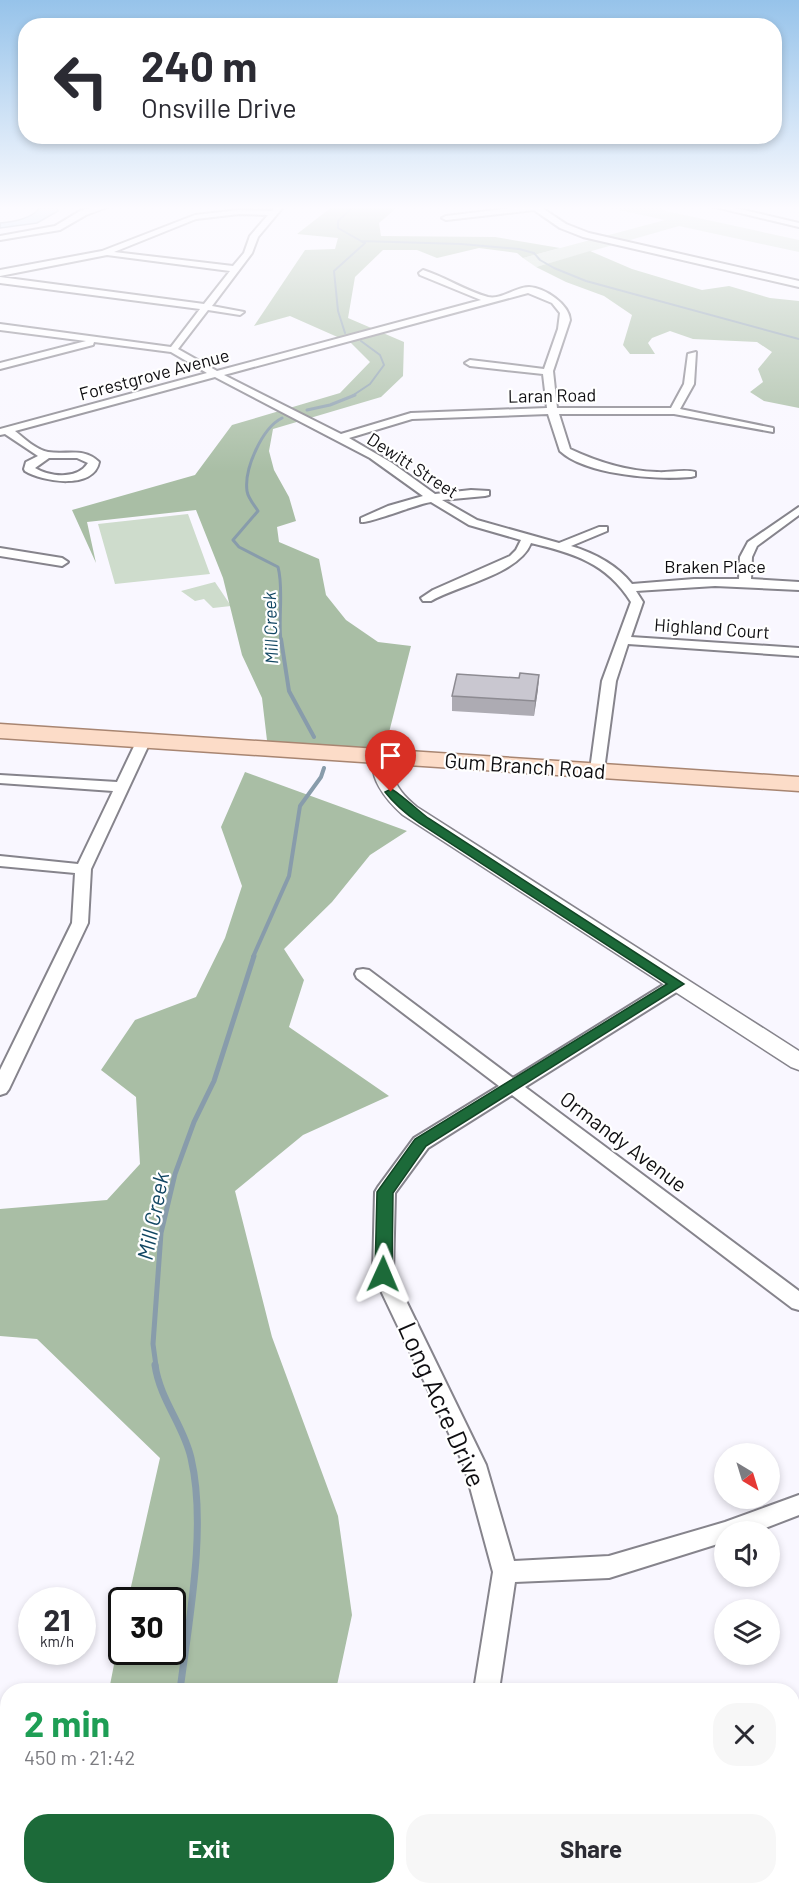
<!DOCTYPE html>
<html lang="en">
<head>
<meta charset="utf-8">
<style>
	:root { --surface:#fff; --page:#f7f7f7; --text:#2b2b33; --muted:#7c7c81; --accent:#1c6a39 }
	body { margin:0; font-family:Barlow,sans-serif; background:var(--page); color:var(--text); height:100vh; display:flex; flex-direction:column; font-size:22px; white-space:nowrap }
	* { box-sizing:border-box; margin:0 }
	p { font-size:20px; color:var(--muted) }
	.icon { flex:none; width:33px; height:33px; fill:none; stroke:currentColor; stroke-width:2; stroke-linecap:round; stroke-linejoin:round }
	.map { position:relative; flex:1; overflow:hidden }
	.sheet { position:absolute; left:0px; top:1683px; width:800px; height:212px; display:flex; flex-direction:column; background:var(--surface); border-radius:24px 24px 0 0; box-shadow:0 3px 9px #0003 }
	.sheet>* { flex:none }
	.guide { position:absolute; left:18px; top:18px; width:764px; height:126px; border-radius:24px; box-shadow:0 3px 9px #0003; background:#fff; color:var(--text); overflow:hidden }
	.needle { width:39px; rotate:142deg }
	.fabs { position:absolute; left:714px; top:1443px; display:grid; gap:12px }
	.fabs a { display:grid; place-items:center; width:66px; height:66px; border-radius:50%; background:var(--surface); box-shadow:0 3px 9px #0003; font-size:30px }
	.speed { position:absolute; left:18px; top:1587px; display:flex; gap:12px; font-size:30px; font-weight:700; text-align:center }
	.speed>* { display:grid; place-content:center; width:78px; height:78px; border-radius:50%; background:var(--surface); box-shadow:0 3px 9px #0003; line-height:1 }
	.speed small { font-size:15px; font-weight:400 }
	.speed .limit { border:3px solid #111; border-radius:9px; background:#fff; color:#111 }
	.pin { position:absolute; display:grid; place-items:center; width:51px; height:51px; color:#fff; margin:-62px -26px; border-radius:50% 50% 50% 0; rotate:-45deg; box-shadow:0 0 6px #0007 }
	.pin .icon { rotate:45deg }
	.me { position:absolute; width:66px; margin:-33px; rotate:1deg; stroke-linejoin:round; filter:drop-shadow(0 0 4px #0008) }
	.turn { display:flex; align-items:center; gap:21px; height:126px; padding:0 24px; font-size:27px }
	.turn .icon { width:78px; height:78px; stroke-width:2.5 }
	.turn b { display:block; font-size:42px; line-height:51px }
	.round { display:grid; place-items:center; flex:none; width:63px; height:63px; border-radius:24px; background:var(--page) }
	.head { display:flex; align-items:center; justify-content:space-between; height:102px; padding:0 24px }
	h1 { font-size:36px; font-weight:700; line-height:45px; color:#1e9e55 }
	.cta { display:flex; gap:12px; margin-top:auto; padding:12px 24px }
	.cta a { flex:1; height:69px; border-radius:24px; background:var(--accent); color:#fff; font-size:24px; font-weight:700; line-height:69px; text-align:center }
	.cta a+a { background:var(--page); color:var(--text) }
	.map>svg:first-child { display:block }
	.green { fill:#cedccc }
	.forest { fill:#a9bea5 }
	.water { fill:#bcd9ed; stroke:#889cab; stroke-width:1.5 }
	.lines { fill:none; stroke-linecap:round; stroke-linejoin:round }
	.stream-far4 { stroke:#889cab; stroke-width:2 }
	.stream-far3 { stroke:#889cab; stroke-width:3 }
	.stream-far2 { stroke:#889cab; stroke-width:4 }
	.stream-far1 { stroke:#889cab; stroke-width:5 }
	.stream { stroke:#889cab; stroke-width:7 }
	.minor-casing { stroke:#86848c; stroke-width:4 }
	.tertiary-casing { stroke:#86848c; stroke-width:3 }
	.primary-casing { stroke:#a88571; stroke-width:3 }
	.minor { fill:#fff; fill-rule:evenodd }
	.tertiary { fill:#fff; fill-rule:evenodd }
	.primary { fill:#fcdcc8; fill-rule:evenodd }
	.wall { fill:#adabb3 }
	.shaded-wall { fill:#8d8b92 }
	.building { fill:#c9c7d0; stroke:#8d8b92; stroke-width:1.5 }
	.route { fill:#1c6a39; stroke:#124525; stroke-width:1.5 }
	.labels { text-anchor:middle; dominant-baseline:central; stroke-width:4.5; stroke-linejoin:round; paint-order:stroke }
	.far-street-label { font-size:18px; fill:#0f0e11; stroke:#fff }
	.far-water-label { font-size:18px; font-style:italic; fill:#124763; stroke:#fff }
	.street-label { font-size:21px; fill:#0f0e11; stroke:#fff }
	.water-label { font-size:22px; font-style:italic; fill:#124763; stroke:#fff }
	.near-street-label { font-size:26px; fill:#0f0e11; stroke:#fff }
</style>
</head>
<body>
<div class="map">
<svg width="799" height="1894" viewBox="0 0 799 1894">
	<rect width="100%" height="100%" fill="#f9f7ff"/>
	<path class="green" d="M600 206H657L666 211 799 240V252L679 226 536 267 523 258 665 220Z
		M188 514 210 574 115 584 98 524Z
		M215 582 231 606 213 608 204 599 195 601 181 591Z"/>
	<path class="forest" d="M333 206H399L379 223 381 236 495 237 560 248 523 258 517 253 479 248 437 258 417 250H383L355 277 348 318 404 342 403 376 381 397 273 429 269 451 274 470 289 497 296 521 277 527 279 542 319 559 326 595 346 620 378 642 411 646 383 756 268 749 262 698 242 655 223 578 196 510 87 522 96 563 72 510 195 475 232 425 340 393 370 362 351 343 290 316 254 326 305 250 335 249 338 238 297 234Z
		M590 251 632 269 702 290 729 286 770 298 799 301V408L764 401 750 392 763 382 758 369 772 352 757 342 693 339 670 331 652 338 648 343 655 354H630L623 345 632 315 604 296 566 282 536 267Z
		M245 772 407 831 370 855 332 902 284 949 304 980 289 1027 389 1096 303 1135 235 1191 272 1337 338 1516 352 1615 336 1690H109L121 1629 122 1652H172V1600H128L160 1458 37 1339 0 1336V1209L107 1200 140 1164 136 1097 101 1070 135 1020 196 997 225 938 242 886 221 827Z
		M115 1887H295L294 1894H115Z"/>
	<path class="water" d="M35 206H57L58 211 37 223 0 228V223C13 222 30 219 39 209Z"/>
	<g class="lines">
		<path class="stream-far4" d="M354 206 338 221V228L361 241 461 244 519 249 534 253 540 260 554 268 586 281 799 339
			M345 333 338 311 334 271 365 243 361 241
			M352 396 370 384 384 365 380 355 361 341"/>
		<path class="stream-far3" d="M307 410 330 405 355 395
			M281 641C278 617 284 589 278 567L239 547 233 540 258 511C254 505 248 498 247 491 244 469 262 428 282 418"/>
		<path class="stream-far2" d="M281 639 289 691 314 737
			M253 957 289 876 300 806 321 777 324 768"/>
		<path class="stream-far1" d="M156 1366 153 1344 161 1233 175 1174 194 1122 214 1081 254 956"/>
		<path class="stream" d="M155 1365C160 1400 184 1426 191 1458 207 1526 189 1620 180 1690"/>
		<g class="minor-casing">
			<path id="minor" d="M96 206H110L86 215 60 230 0 240V236L55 226 80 211Z
				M275 206H284L258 237 252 253 212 306 244 312 240 315 208 310 178 349 217 371 481 300 420 275 419 273 423 270C445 277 466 291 488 297 501 300 516 287 529 287 545 288 569 304 570 320L553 371 557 408H671L684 384 688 354 696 352 694 384 680 409 773 428V432L674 414H559L570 449C598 462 626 471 657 472 669 473 683 469 695 472V476L691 477C656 480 586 475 560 451L548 414 412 419 349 438 392 463 435 494 471 490 489 491V495L485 496 442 500 477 520 559 543 599 527H607V531L571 546C594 553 617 565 632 584L694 579H739L740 557 748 542 799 507V515L757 546 752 557 751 579 799 582V590L715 586 636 591 643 602 631 637 799 648V656L628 644 616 681 604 770 597 774 590 770 602 681 631 602C607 563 573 553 531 543 519 574 459 585 431 601H423L421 598 433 590 510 556 516 550 521 540 469 525 431 502C417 504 368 524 361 522V518L388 506 423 496 370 458 215 377 15 431C24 438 36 450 48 452 67 455 84 447 99 462 94 490 42 482 25 471L24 469 26 462 38 456 5 434 0 435V429L207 373 171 352 94 342 93 345 0 369V363L86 341 0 330V324L171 347 200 309 0 283V277L204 304 230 271 107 255 0 276V270L102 251 195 215 239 210 272 211ZM239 214 268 215 250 236 244 253 233 266 114 252 196 219ZM528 293 552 303 560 313 558 329 544 369 470 360 465 363 470 366 543 374 547 408 411 413 341 434 224 375ZM49 458H77L88 463C77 480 50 477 35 468Z
				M528 206H539L566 224 589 233 799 281V287L583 237 560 228 534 210 446 220 442 218 446 216Z
				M711 206H727L799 223V227Z
				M0 548 62 558 68 562 62 566 0 556Z
				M144 736 151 740 91 869 88 923 9 1089 6 1093 0 1095V1070L72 923 75 873 0 866V856L78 864 113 791 0 783V775L117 782 137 740Z
				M363 969 369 970 513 1078 671 980H683L685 984 683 988 525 1087 799 1291V1310L792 1308 512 1095 428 1148 395 1193 393 1274 486 1465 514 1561 609 1556 725 1522 799 1495V1515L755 1532H724V1542L609 1578 515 1582 499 1690H474L493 1572 464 1465 373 1274 375 1192 378 1187 414 1138 499 1086 357 978 355 974 357 970Z
				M443 1887H471L470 1894H442Z"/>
		</g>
		<g class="tertiary-casing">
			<path id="tertiary" d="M383 751 389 752C393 758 391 764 392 771 395 787 405 797 417 807L799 1051V1070L791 1067 403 815C388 802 363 774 377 752Z"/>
		</g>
		<g class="primary-casing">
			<path id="primary" d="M0 724 799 777V791L0 738Z"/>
		</g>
		<use href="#minor" class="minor"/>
		<use href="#tertiary" class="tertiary"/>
		<use href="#primary" class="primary"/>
	</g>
	<path class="wall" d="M539 675 538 689 534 716 452 711V696L519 678Z"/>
	<path class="shaded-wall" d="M539 675 538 689 534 716 535 701Z"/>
	<path class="building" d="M520 673 539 675 535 701 452 696 457 674 519 678Z"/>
	<linearGradient id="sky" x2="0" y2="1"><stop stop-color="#96c3ea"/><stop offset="0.44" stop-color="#fcfbff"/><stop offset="1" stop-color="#fcfbff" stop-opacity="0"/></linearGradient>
	<rect width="799" height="472" fill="url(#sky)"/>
	<path class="route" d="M391 789C397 791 420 812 428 818L684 984 426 1146 393 1193 392 1274 389 1279 383 1281 377 1279 375 1274 377 1192 415 1139 667 984 419 823C406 814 395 805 385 792Z"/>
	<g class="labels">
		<g class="far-street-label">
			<text transform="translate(154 374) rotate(-15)">Forestgrove Avenue</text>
			<text transform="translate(552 395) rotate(-1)">Laran Road</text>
			<text transform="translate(413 465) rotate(33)">Dewitt Street</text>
			<text x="715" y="566">Braken Place</text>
			<text transform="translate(712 628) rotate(4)">Highland Court</text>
		</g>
		<g class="far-water-label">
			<text transform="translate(270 628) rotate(-92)">Mill Creek</text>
		</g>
		<g class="street-label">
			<text transform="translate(525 765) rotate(4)">Gum Branch Road</text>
			<text transform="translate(624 1141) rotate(37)">Ormandy Avenue</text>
		</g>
		<g class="water-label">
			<text transform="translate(152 1216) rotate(-79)">Mill Creek</text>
		</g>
		<g class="near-street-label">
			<text transform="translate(443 1404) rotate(66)">Long Acre Drive</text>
		</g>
	</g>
</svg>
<div class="fabs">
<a><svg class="needle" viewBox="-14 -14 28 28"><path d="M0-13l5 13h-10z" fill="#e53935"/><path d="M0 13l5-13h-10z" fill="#7c7c81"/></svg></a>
<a><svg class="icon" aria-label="sound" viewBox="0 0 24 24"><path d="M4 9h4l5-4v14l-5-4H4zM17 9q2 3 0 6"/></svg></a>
<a><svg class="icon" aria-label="layers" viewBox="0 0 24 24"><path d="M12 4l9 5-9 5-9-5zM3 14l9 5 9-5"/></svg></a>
</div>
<div class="speed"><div>21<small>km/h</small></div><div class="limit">30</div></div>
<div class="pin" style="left:391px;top:792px;background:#d93025"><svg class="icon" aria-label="arrive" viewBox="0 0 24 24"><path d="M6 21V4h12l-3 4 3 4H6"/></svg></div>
<svg class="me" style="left:383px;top:1274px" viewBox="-20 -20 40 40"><path d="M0-17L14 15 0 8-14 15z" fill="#1c6a39" stroke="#fff" stroke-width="4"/></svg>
<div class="guide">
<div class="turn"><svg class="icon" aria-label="left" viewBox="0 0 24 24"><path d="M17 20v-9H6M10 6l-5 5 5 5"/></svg><div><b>240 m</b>Onsville Drive</div></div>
</div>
<section class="sheet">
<div class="head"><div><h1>2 min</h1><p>450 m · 21:42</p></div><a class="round"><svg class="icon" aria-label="close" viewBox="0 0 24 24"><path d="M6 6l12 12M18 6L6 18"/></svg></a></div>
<div class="cta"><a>Exit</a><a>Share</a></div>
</section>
</div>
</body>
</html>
